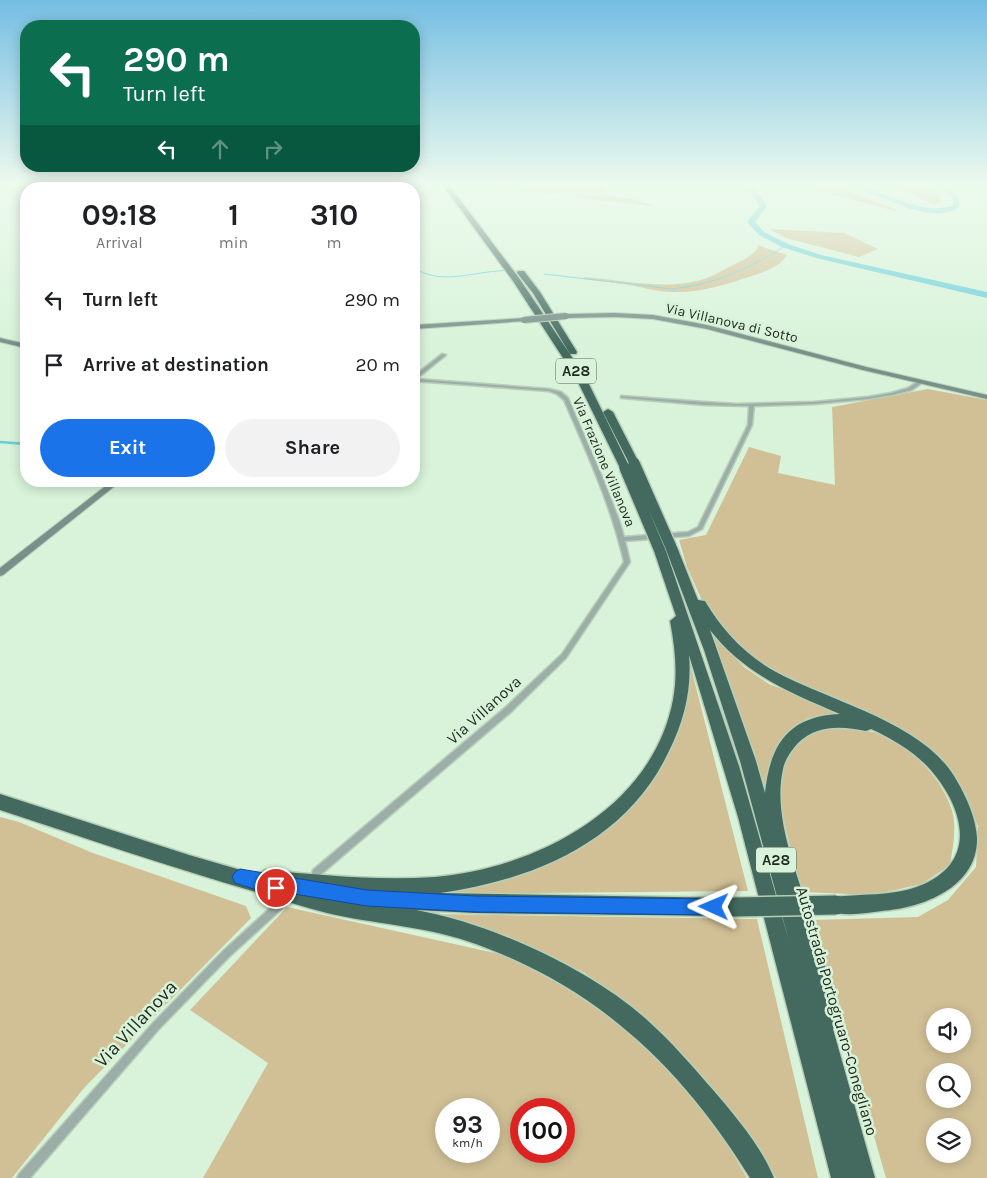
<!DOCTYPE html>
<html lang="en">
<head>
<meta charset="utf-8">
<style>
	:root { --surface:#fff; --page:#f2f2f2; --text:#202124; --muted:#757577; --accent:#1a73e8 }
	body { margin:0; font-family:Karla,sans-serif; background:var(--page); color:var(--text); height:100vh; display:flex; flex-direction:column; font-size:19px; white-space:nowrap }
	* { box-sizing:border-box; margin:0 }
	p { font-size:16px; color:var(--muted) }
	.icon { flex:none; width:28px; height:28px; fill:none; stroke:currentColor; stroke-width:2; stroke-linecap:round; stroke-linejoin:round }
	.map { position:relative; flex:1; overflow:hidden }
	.drawer { position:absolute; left:20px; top:182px; width:400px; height:305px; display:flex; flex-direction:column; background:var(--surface); border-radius:20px; box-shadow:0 2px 12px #0003 }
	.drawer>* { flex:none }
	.banner { position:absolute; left:20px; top:20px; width:400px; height:152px; border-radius:20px; box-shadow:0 2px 12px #0003; background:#0b6e4f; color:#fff; overflow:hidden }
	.controls { position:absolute; left:926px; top:1008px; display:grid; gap:10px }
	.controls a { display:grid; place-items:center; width:45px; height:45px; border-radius:50%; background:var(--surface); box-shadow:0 2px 12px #0003; font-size:25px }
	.speed { position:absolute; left:435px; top:1098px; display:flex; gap:10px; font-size:25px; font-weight:700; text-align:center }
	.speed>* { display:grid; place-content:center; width:65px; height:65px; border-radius:50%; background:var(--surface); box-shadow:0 2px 12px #0003; line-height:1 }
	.speed small { font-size:12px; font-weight:400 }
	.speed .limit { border:8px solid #d22; background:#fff; color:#111 }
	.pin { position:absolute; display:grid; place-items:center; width:42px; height:42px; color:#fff; margin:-21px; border:2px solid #fff; border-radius:50%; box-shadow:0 1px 5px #0007 }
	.me { position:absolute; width:55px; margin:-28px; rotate:271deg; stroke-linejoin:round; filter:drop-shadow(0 0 4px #0008) }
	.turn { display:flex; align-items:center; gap:18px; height:105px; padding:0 20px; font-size:22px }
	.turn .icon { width:65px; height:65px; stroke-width:2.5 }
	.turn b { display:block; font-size:35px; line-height:42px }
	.lanes { display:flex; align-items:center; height:48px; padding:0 20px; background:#0003; justify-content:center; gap:25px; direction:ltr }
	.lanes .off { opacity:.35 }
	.eta { display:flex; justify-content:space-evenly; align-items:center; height:85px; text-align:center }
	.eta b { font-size:30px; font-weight:700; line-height:35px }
	.primary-button { display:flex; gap:10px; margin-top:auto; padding:10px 20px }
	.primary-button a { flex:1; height:58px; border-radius:30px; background:var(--accent); color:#fff; font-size:20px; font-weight:700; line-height:58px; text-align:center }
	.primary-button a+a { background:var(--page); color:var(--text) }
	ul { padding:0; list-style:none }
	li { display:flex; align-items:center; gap:15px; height:65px; padding:0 20px }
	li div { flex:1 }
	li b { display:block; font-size:19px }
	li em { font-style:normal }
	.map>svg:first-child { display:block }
	.green { fill:#d1c096; fill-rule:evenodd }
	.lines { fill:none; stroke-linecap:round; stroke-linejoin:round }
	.stream-far1 { stroke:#66ced9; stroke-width:1 }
	.stream { stroke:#66ced9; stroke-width:2.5 }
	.river { fill:#66ced9; fill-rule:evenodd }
	.street-casing { stroke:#b7cfb8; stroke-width:3 }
	.secondary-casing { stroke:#b7cfb8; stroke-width:2 }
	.highway-casing { stroke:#b7cfb8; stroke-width:3 }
	.street { fill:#9daea9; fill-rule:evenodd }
	.secondary { fill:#779089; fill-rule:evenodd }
	.highway { fill:#44695f; fill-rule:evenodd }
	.secondary-bridge-casing { stroke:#b7cfb8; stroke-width:8; stroke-linecap:butt }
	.highway-bridge-far1-casing { stroke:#b7cfb8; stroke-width:14; stroke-linecap:butt }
	.highway-bridge-casing { stroke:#b7cfb8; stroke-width:22; stroke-linecap:butt }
	.secondary-bridge { stroke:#779089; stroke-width:6 }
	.highway-bridge-far1 { stroke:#44695f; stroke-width:11 }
	.highway-bridge { stroke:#44695f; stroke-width:19 }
	.route { fill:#1a73e8; stroke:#114b97 }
	.labels { text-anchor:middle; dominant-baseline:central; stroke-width:5; stroke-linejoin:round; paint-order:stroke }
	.far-street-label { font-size:14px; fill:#1f291f; stroke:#d8f3d9 }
	.shield { fill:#d8f3d9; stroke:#566657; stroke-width:1 }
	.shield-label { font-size:15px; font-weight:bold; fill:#1f291f }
	.street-label { font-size:16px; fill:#1f291f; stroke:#d8f3d9 }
	.near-street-label { font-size:19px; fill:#1f291f; stroke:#d8f3d9 }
</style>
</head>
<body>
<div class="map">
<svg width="987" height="1178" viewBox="0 0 987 1178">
	<rect width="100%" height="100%" fill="#d8f3d9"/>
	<path class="green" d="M217 184H256L294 189H244L212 185Z
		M506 184H602L604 187 602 193 545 194 504 187Z
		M790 184H830L898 210 896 211Z
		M889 184C905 184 936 179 941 201L935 205Z
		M604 195 633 199 653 205 650 206 566 196Z
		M769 229 844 233 878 249 859 257 786 238Z
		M757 245 787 255C779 268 765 271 752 276 727 284 700 293 673 292 657 292 641 287 625 284 611 282 597 281 583 279L584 277C623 280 667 291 704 279 713 276 721 271 729 267 739 262 750 258 758 248Z
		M928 389 987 400V1178H886L812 920 918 917 948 900 976 867 978 826 953 775 925 745 779 677 744 655 703 603 687 567 679 540 706 535 749 447 781 456 778 473 835 485 832 407ZM935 1016H962V1044H935ZM935 1071H962V1099H935ZM935 1126H962V1154H935Z
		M713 636 744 667 769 684 846 714 808 718 785 735 769 764 766 794Z
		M689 660 748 891 430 894 480 886 549 863 613 824 653 777 683 714Z
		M833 725C848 728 865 729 879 734 908 745 939 775 950 805 958 823 953 846 950 865L922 884 873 895 801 892 779 800 786 756 804 735Z
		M0 817 19 822 93 853 246 906 251 918 84 1088 12 1178H0Z
		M287 907 504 955 577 992 649 1045 721 1133 747 1178H203L268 1063 190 1010ZM446 1109H489V1151H446ZM521 1109H564V1151H521Z
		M434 914 757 919 818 1178H776L715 1092 652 1028 585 973 514 940Z"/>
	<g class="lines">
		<path class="stream-far1" d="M414 268C440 285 469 273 498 271 507 270 516 271 525 271
			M544 274 672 289C714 284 749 269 785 246"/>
		<path class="stream" d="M0 442 26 444"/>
		<path class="river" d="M287 184H440C430 190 296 190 287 184Z
			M753 184H759L756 191 767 206 755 222 764 232 788 244 821 255 987 292V298L816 258 782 247 759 235 747 222 760 206 750 191Z
			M850 184H858C884 193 927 217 953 205L952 197 936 184C949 183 958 194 960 206 938 224 898 204 875 195 867 191 857 189 850 184Z"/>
		<g class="street-casing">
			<path id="street" d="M442 354 446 355 416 379 549 389 561 392 568 398 603 479 619 520 624 537 688 532 698 527 748 425 749 406 704 405 623 398H621V396L704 402 737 404 814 402 868 397 891 393 908 388 919 381 923 382 912 390 892 395 868 399 814 404 754 406 752 425 702 529 689 536 625 541 630 562 566 658 512 711 319 876 316 877 313 876 312 873 313 870 506 707 562 654 624 562C611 505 587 453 564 400L557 394 549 391 414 381V376Z
				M283 898 286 899 287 902 286 905 229 957 159 1029 30 1178H17L19 1174 153 1023 223 951 280 899Z"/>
		</g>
		<g class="secondary-casing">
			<path id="secondary" d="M615 313 653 315 707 325 866 367 987 395V399L863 370 707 329 653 319 615 317 566 318 563 316 566 314Z
				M524 318 527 320 526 321 414 329V325Z
				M0 338 26 344V348L0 342Z
				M112 481H121L3 575 0 576V568Z"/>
		</g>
		<g class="highway-casing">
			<path id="highway" d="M442 184H448L519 278 586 378 630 468 629 470H621L620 468 576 378 513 281Z
				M518 271H524L540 292 577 352 576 354H570L533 293 517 273Z
				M608 409 613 412 639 463 638 465H630L629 463 603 412Z
				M671 543 677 547 698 600 705 601C722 630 745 655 776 672 831 702 926 723 957 781 967 798 976 819 977 838 978 887 923 908 882 911 866 913 845 917 830 911L827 905 830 899C839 895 850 896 860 895 881 894 904 893 924 884 980 859 962 804 928 767 913 751 891 738 871 729L866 731C841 726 817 725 798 743 791 751 785 759 783 769 773 814 794 864 807 907 815 931 822 955 829 980 833 994 842 1014 836 1028L833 1029 875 1178H831L738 817 689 655C692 689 684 721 669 751 627 841 534 880 440 893L734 898 740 901 743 907 740 913 734 916 475 913 416 910C490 923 590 969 646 1019 671 1041 692 1066 714 1091 736 1117 761 1146 774 1178H750C681 1066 594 984 467 941 422 926 374 924 327 913 303 907 280 899 256 892 170 867 85 838 0 810V794L189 855 258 875 265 870C321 875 378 881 435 877 536 868 652 809 673 700 678 673 675 647 670 621L676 616 654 551 660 547 666 551 739 766 789 941 740 761 704 650 665 547ZM710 630C744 674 791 693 840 714 788 716 770 745 765 793L756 761Z"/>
		</g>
		<use href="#street" class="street"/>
		<use href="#secondary" class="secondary"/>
		<use href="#highway" class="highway"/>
		<g class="secondary-bridge-casing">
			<path id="secondary-bridge" d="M524 320 566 316"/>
		</g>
		<g class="highway-bridge-far1-casing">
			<path id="highway-bridge-far1" d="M634 463 671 547
				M625 468 660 551"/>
		</g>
		<g class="highway-bridge-casing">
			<path id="highway-bridge" d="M734 907 836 905"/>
		</g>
		<use href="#secondary-bridge" class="secondary-bridge"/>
		<use href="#highway-bridge-far1" class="highway-bridge-far1"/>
		<use href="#highway-bridge" class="highway-bridge"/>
	</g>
	<linearGradient id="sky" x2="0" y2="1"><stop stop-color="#74bee2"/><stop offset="0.53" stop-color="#edfaee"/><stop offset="1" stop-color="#edfaee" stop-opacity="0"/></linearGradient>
	<rect width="987" height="349" fill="url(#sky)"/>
	<path class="route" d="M240 869 367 890 475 896 714 899 719 901 722 907 719 912 714 915 475 912 367 906 282 892 276 896 235 883 232 877 235 872Z"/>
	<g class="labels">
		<g class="far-street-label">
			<text transform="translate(732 323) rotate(13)">Via Villanova di Sotto</text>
			<text transform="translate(604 462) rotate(67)">Via Frazione Villanova</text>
		</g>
		<g class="shield">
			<rect x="556" y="358.5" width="40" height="25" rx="4"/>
			<rect x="756" y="847.5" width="40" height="25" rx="4"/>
		</g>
		<g class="shield-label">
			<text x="576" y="371">A28</text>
			<text x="776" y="860">A28</text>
		</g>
		<g class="street-label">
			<text transform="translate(484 710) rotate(-42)">Via Villanova</text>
			<text transform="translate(837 1011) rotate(74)">Autostrada Portogruaro-Conegliano</text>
		</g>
		<g class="near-street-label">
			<text transform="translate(136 1024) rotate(-47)">Via Villanova</text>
		</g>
	</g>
</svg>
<div class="controls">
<a><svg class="icon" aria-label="sound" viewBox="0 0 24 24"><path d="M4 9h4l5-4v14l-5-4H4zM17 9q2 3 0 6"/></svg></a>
<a><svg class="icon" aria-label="search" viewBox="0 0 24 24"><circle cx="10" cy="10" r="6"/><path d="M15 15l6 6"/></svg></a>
<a><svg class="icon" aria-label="layers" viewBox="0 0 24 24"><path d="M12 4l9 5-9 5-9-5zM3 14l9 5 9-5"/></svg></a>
</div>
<div class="speed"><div>93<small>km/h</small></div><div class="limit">100</div></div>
<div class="pin" style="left:276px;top:888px;background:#d93025"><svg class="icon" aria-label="arrive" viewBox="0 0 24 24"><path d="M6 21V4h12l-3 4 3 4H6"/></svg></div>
<svg class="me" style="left:714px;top:907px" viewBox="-20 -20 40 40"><path d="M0-17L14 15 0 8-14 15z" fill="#1a73e8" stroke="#fff" stroke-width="4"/></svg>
<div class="banner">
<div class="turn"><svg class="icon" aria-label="left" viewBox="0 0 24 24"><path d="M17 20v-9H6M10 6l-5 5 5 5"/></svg><div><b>290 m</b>Turn left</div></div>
<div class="lanes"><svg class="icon" aria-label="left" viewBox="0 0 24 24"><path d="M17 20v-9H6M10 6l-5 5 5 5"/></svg><svg class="icon off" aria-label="ahead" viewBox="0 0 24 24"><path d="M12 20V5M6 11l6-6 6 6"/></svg><svg class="icon off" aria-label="right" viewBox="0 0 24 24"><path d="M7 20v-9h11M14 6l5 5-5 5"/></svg></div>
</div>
<section class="drawer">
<div class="eta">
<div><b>09:18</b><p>Arrival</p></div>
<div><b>1</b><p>min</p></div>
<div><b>310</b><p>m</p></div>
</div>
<ul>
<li><svg class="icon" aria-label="left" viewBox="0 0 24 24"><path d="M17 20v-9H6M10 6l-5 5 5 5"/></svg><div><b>Turn left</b></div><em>290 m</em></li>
<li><svg class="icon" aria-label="arrive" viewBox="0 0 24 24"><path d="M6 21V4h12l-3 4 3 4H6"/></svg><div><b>Arrive at destination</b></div><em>20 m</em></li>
</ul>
<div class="primary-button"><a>Exit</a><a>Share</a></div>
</section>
</div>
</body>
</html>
